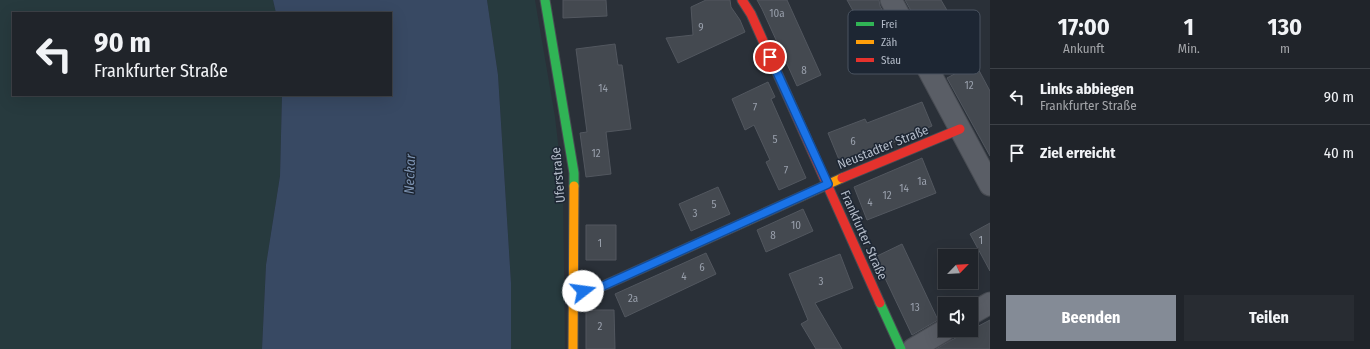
<!DOCTYPE html>
<html lang="de">
<head>
<meta charset="utf-8">
<style>
	:root { --surface:#20242a; --page:#282c32; --text:#f1f3f6; --muted:#a2a4a8; --line:#3d4147; --accent:#848b96 }
	body { margin:0; font-family:"Fira Sans Condensed",sans-serif; background:var(--page); color:var(--text); height:100vh; display:flex; flex-direction:column; font-size:15px; white-space:nowrap }
	* { box-sizing:border-box; margin:0 }
	p { font-size:13px; color:var(--muted) }
	.icon { flex:none; width:22px; height:22px; fill:none; stroke:currentColor; stroke-width:2; stroke-linecap:round; stroke-linejoin:round }
	.map { position:relative; flex:1; overflow:hidden }
	.sheet { display:flex; flex-direction:column; background:var(--surface); width:380px }
	.sheet>* { flex:none }
	.banner { position:absolute; left:12px; top:12px; width:380px; height:84px; border-radius:0px; box-shadow:0 4px 16px #0002,0 0 0 1px var(--line); background:#20242a; color:var(--text); overflow:hidden }
	.needle { width:26px; rotate:65deg }
	.buttons { position:absolute; left:938px; top:249px; display:grid; gap:8px }
	.buttons a { display:grid; place-items:center; width:40px; height:40px; border-radius:0px; background:var(--surface); box-shadow:0 4px 16px #0002,0 0 0 1px var(--line); font-size:20px }
	.pin { position:absolute; display:grid; place-items:center; width:34px; height:34px; color:#fff; margin:-17px; border:2px solid #fff; border-radius:50%; box-shadow:0 1px 4px #0007 }
	.me { position:absolute; width:44px; margin:-22px; rotate:75deg; stroke-linejoin:round; filter:drop-shadow(0 0 3px #0008) }
	.turn { display:flex; align-items:center; gap:14px; height:84px; padding:0 16px; font-size:18px }
	.turn .icon { width:52px; height:52px; stroke-width:2.5 }
	.turn b { display:block; font-size:28px; line-height:34px }
	.eta { display:flex; justify-content:space-evenly; align-items:center; height:68px; text-align:center }
	.eta b { font-size:24px; font-weight:700; line-height:28px }
	.button { display:flex; gap:8px; margin-top:auto; padding:8px 16px }
	.button a { flex:1; height:46px; border-radius:0px; background:var(--accent); color:#fff; font-size:16px; font-weight:700; line-height:46px; text-align:center }
	.button a+a { background:var(--page); color:var(--text) }
	ul { padding:0; list-style:none }
	li { display:flex; align-items:center; gap:12px; height:56px; padding:0 16px; border-top:1px solid var(--line) }
	li div { flex:1 }
	li b { display:block; font-size:15px }
	li em { font-style:normal }
	main { display:flex; flex:1; min-height:0 }
	.map>svg:first-child { display:block }
	.green { fill:#273a3e }
	.water { fill:#384963 }
	.building { fill:#444950; stroke:#52575f }
	.lines { fill:none; stroke-linecap:round; stroke-linejoin:round }
	.street-casing { stroke:#484c53; stroke-width:23 }
	.fast-casing { stroke:#484c53; stroke-width:11 }
	.slow-casing { stroke:#484c53; stroke-width:11 }
	.jam-casing { stroke:#484c53; stroke-width:11 }
	.street { stroke:#5a5e66; stroke-width:21 }
	.fast { stroke:#30b455; stroke-width:9 }
	.slow { stroke:#ff9f0a; stroke-width:9 }
	.jam { stroke:#e5322d; stroke-width:9 }
	.route-casing { stroke:#114b97; stroke-width:10 }
	.route { stroke:#1a73e8; stroke-width:7 }
	.labels { text-anchor:middle; dominant-baseline:central; stroke-width:3; stroke-linejoin:round; paint-order:stroke }
	.number-label { font-size:11px; fill:#989fab }
	.street-label { font-size:13px; fill:#b4bcc9; stroke:#1d2633 }
	.water-label { font-size:14px; font-style:italic; fill:#7c92b1; stroke:#1d2633 }
	.key { fill:#1d2633; stroke:#4a5360; stroke-width:1 }
	.key-label { font-size:11px; fill:#b4bcc9 }
</style>
</head>
<body>
<main>
<div class="map">
<svg width="990" height="349" viewBox="0 0 990 349">
	<rect width="100%" height="100%" fill="#2a3038"/>
	<path class="green" d="M0 0H273L276 13H13V95H282L280 176 266 265 262 349H0Z
		M487 0H535L555 117 563 186 565 349H511V283L498 75Z"/>
	<path class="water" d="M273 0H487L498 75 511 283V349H262L266 265 280 176 282 95H391V13H276Z"/>
	<path class="building" d="M563 0H606L607 16 563 18Z
		M706 0H730L731 7 740 20 745 32 678 63 666 38 693 35 691 7Z
		M757 0H787L821 75 797 86 762 9Z
		M847 0H879L880 6 897 37 875 50Z
		M905 0H941L948 12 920 27Z
		M615 44 618 65H622L631 129 606 132 611 174 586 177 580 133 587 132 576 49Z
		M975 63 990 91V156L947 78Z
		M768 82 775 97 771 99 806 178 779 190 766 162 770 160 754 125 745 130 732 99Z
		M922 102 932 126 845 163 844 161 840 162 828 133 865 119 867 123Z
		M922 158 936 193 867 220 854 187Z
		M718 187 730 214 691 231 679 204Z
		M803 209 813 231 766 252 757 230Z
		M990 223V271L970 234Z
		M586 225H616V260H586Z
		M902 244 938 320 912 335 875 257Z
		M706 253 716 274 625 317 615 294Z
		M840 254 853 288 815 303 842 349H816L801 324 808 320 789 274Z
		M586 310H614L615 349H586Z
		M990 320V349H936L948 342Z"/>
	<g class="lines">
		<g class="street-casing">
			<path id="street" d="M891 0 990 185
				M971 314 990 303
				M913 349 945 330"/>
		</g>
		<g class="fast-casing">
			<path id="fast" d="M545 0 574 173V186
				M880 303 901 349"/>
		</g>
		<g class="slow-casing">
			<path id="slow" d="M574 292 592 291 842 178
				M573 349 574 186"/>
		</g>
		<g class="jam-casing">
			<path id="jam" d="M742 0 751 14 880 303
				M842 178 960 129"/>
		</g>
		<use href="#street" class="street"/>
		<use href="#fast" class="fast"/>
		<use href="#slow" class="slow"/>
		<use href="#jam" class="jam"/>
	</g>
	<g class="lines">
		<g class="route-casing">
			<path id="route" d="M583 291H592L828 184 770 57"/>
		</g>
		<use href="#route" class="route"/>
	</g>
	<g class="labels">
		<g class="number-label">
			<text x="777" y="13">10a</text>
			<text x="701" y="27">9</text>
			<text x="804" y="70">8</text>
			<text x="969" y="85">12</text>
			<text x="603" y="88">14</text>
			<text x="755" y="107">7</text>
			<text x="775" y="139">5</text>
			<text x="853" y="141">6</text>
			<text x="596" y="153">12</text>
			<text x="786" y="170">7</text>
			<text x="922" y="181">1a</text>
			<text x="904" y="188">14</text>
			<text x="887" y="195">12</text>
			<text x="870" y="202">4</text>
			<text x="714" y="204">5</text>
			<text x="695" y="213">3</text>
			<text x="796" y="225">10</text>
			<text x="773" y="235">8</text>
			<text x="981" y="240">1</text>
			<text x="600" y="243">1</text>
			<text x="702" y="267">6</text>
			<text x="684" y="276">4</text>
			<text x="821" y="281">3</text>
			<text x="633" y="298">2a</text>
			<text x="915" y="307">13</text>
			<text x="600" y="326">2</text>
		</g>
		<g class="street-label">
			<text transform="translate(883 147) rotate(-22)">Neustadter Straße</text>
			<text transform="translate(558 175) rotate(-95)">Uferstraße</text>
			<text transform="translate(864 235) rotate(66)">Frankfurter Straße</text>
		</g>
		<g class="water-label">
			<text transform="translate(410 174) rotate(-88)">Neckar</text>
		</g>
	</g>
	<rect x="848" y="10" width="132" height="64" rx="6" class="key"/>
	<rect x="856" y="22" width="18" height="4" fill="#30b455"/>
	<rect x="856" y="40" width="18" height="4" fill="#ff9f0a"/>
	<rect x="856" y="58" width="18" height="4" fill="#e5322d"/>
	<g class="key-label">
		<text x="881" y="28">Frei</text>
		<text x="881" y="46">Zäh</text>
		<text x="881" y="64">Stau</text>
	</g>
</svg>
<div class="buttons">
<a><svg class="needle" viewBox="-14 -14 28 28"><path d="M0-13l5 13h-10z" fill="#e53935"/><path d="M0 13l5-13h-10z" fill="#a2a4a8"/></svg></a>
<a><svg class="icon" aria-label="sound" viewBox="0 0 24 24"><path d="M4 9h4l5-4v14l-5-4H4zM17 9q2 3 0 6"/></svg></a>
</div>
<div class="pin" style="left:770px;top:57px;background:#d93025"><svg class="icon" aria-label="arrive" viewBox="0 0 24 24"><path d="M6 21V4h12l-3 4 3 4H6"/></svg></div>
<svg class="me" style="left:583px;top:291px" viewBox="-20 -20 40 40"><circle r="19" fill="#fff"/><path d="M0-13L10 11 0 6-10 11z" fill="#1a73e8"/></svg>
<div class="banner">
<div class="turn"><svg class="icon" aria-label="left" viewBox="0 0 24 24"><path d="M17 20v-9H6M10 6l-5 5 5 5"/></svg><div><b>90 m</b>Frankfurter Straße</div></div>
</div>
</div>
<section class="sheet">
<div class="eta">
<div><b>17:00</b><p>Ankunft</p></div>
<div><b>1</b><p>Min.</p></div>
<div><b>130</b><p>m</p></div>
</div>
<ul>
<li><svg class="icon" aria-label="left" viewBox="0 0 24 24"><path d="M17 20v-9H6M10 6l-5 5 5 5"/></svg><div><b>Links abbiegen</b><p>Frankfurter Straße</p></div><em>90 m</em></li>
<li><svg class="icon" aria-label="arrive" viewBox="0 0 24 24"><path d="M6 21V4h12l-3 4 3 4H6"/></svg><div><b>Ziel erreicht</b></div><em>40 m</em></li>
</ul>
<div class="button"><a>Beenden</a><a>Teilen</a></div>
</section>
</main>
</body>
</html>
